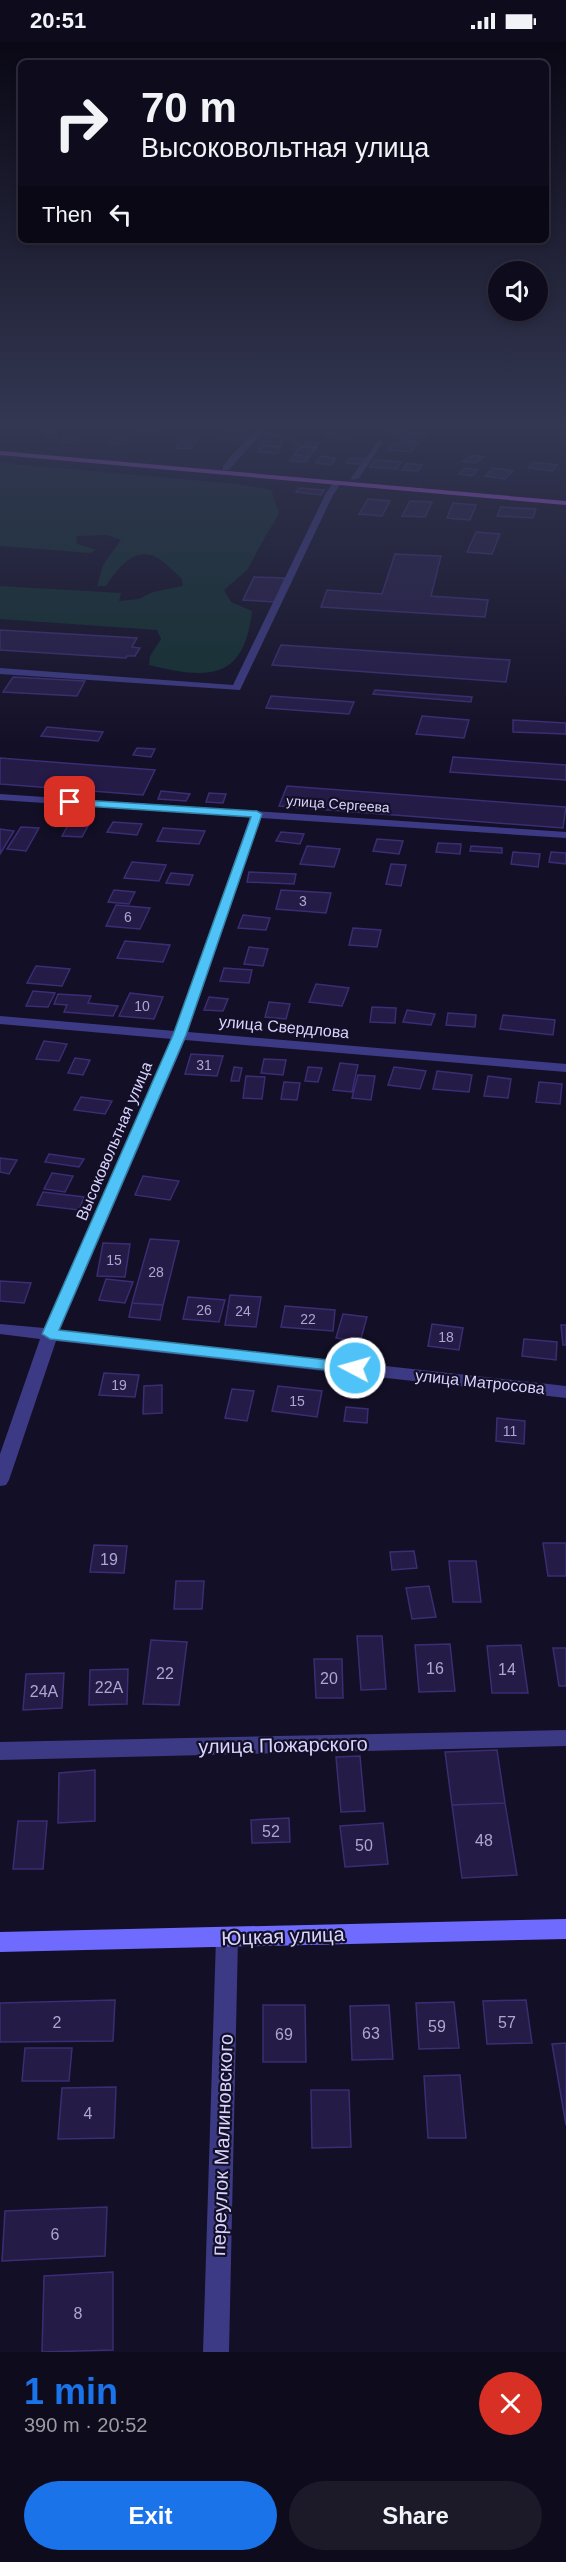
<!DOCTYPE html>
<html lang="en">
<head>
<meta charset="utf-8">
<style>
	:root { --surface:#0e0b1c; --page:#1c1929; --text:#f1f3f6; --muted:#9b9ba3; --line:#2e2b3b; --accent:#1a73e8 }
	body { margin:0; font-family:Helvetica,sans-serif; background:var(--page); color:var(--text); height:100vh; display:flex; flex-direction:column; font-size:22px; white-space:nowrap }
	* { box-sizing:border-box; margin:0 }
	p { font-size:20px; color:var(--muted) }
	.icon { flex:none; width:33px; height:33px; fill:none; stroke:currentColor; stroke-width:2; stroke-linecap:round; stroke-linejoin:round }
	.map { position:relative; height:2310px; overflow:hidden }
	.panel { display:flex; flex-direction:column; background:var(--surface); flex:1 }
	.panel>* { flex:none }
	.top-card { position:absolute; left:18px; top:18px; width:531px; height:183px; border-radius:9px; box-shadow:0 3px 9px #0003,0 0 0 2px var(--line); background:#0e0b1c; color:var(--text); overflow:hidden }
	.fabs { position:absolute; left:488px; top:219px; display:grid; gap:12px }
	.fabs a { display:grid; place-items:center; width:60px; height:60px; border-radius:50%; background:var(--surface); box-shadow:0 3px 9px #0003,0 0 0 2px var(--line); font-size:30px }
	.pin { position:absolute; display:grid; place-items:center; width:51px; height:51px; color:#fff; margin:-26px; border-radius:12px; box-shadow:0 3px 9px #0006 }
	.me { position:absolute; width:66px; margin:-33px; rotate:276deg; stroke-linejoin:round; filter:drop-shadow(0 0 4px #0008) }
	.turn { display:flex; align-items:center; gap:21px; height:126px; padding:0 24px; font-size:27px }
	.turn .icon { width:78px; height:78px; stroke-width:2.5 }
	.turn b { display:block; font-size:42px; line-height:51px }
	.then { display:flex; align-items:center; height:57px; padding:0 24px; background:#0003; gap:12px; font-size:22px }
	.round { display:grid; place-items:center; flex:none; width:63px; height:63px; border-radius:32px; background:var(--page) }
	.summary { display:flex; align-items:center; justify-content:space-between; height:102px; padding:0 24px }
	h1 { font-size:36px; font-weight:800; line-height:45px; color:var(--accent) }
	.action { display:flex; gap:12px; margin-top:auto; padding:12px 24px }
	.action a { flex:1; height:69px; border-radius:36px; background:var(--accent); color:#fff; font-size:24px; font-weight:800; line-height:69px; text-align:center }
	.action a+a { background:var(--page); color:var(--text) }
	.status { display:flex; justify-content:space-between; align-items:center; height:42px; padding:0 30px; background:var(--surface); direction:ltr }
	.status svg { height:16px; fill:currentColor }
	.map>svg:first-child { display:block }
	.green { fill:#12302f }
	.building { fill:#241b47; stroke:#3b2d73; stroke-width:1.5 }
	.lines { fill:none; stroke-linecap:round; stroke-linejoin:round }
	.lane { fill:#3d3a85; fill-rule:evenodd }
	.street { fill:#3d3a85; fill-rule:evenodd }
	.secondary { fill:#6f6bff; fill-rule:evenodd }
	.primary { fill:#c25bff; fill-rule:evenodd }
	.route { fill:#4fc3f7; stroke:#337fa1; stroke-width:1.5 }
	.labels { text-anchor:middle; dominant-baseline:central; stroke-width:4.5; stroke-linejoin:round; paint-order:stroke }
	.far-street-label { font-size:14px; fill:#d9d4ff; stroke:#130f26 }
	.number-label { font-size:14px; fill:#aca6d1 }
	.street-label { font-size:16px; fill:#d9d4ff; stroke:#130f26 }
	.near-number-label { font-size:16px; fill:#aca6d1 }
	.near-street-label { font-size:20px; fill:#d9d4ff; stroke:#130f26 }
</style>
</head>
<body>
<div class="status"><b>20:51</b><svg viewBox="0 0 49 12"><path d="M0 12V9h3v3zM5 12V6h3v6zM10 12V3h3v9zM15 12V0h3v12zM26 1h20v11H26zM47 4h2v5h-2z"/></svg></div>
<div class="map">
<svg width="566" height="2310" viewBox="0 0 566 2310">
	<rect width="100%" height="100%" fill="#130f26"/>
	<path class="green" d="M0 421 236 442 271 448 279 471 247 528 224 548 231 560 252 569C244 640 207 637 149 623L150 614 161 597 157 588 0 577V544L121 551 119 559 139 557 153 550 183 544 182 537C174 530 165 520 156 515 134 504 116 528 106 544H97L103 523 121 498 107 493 77 494 76 501 96 508 90 511 0 504Z"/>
	<path class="building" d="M141 385 159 386 157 391H138Z
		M387 385 405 386 399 394 381 393Z
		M45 386H58L57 395 44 396Z
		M227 389 247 390 243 397 223 396Z
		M406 390 427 392 422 400 401 399Z
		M268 391 295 395 291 398 264 393Z
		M328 391 354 394 351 397 325 394Z
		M63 394H78L77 401H62Z
		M113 396H127L125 402H110Z
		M184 396 198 397 191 407 176 406Z
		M262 399 283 400 281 404 260 403Z
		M395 400 417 402 411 410 388 408Z
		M297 401H319L317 405 295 404Z
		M262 404 281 406 277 411 258 410Z
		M301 405 316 406 309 415 294 413Z
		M294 413 309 415 305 420 290 419Z
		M473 413 484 415 475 421 463 419Z
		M321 414 336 416 331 423 316 421Z
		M350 416 364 417 360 422 346 421Z
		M374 418 401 420 397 427 370 425Z
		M534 420 557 423 552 429 528 426Z
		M407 421 422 423 418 429 402 428Z
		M465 426 478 428 472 434 459 432Z
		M493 426 513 429 505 437 485 434Z
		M299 446 324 448 321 453 296 450Z
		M368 457 390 459 382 474 359 472Z
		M410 459 432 460 425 475 402 474Z
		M453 461 476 463 470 478 447 476Z
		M501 465 536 467 533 476 497 474Z
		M476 490 500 492 492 512 467 510Z
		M395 512 441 514 431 554 488 558 485 575 321 565 327 548 382 552Z
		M254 535 285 536 275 560 243 558Z
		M0 588 137 596 132 605 140 606 135 614H127L126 616 0 608Z
		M281 603 510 618 506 640 272 623Z
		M13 635 85 639 77 654 3 650Z
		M375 648 472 655 471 660 373 652Z
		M271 654 354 660 349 672 266 666Z
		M422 674 469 678 464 696 416 692Z
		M513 678 566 681V692L513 690Z
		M47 685 103 690 98 699 41 694Z
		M137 706 155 707 151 715 133 713Z
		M453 715 566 723V738L450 730Z
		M0 716 155 728 143 753 0 742Z
		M287 744 566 765 563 786 279 764Z
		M161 749 190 752 186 759 158 757Z
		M209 751 226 752 223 761 206 760Z
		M73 774 93 775 82 795 62 794Z
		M113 780 142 782 137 793 107 790Z
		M21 785 39 786 26 809 7 807Z
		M163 786 205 789 199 802 157 799Z
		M0 787 14 789 0 812Z
		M281 790 304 792 300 802 276 799Z
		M377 797 403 799 399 812 373 809Z
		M438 801 461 802 460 812 436 810Z
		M307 804 340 807 334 825 300 822Z
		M471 804 502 806V811L470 809Z
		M513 810 540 812 538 825 511 822Z
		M551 810 566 811V822L549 820Z
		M132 820 166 823 159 839 124 836Z
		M391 822 406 823 401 844 386 842Z
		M249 830 296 832 294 842 247 840Z
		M171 831 193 833 189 843 166 841Z
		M114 848 135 850 129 862 108 860Z
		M281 848 331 851 326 871 276 867Z
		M116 863 150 866 140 887 106 884Z
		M243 873 270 876 266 888 238 886Z
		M353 886 381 888 377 905 349 903Z
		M125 899 170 903 163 920 117 916Z
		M249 905 268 907 263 924 244 922Z
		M36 924 70 927 62 944 27 941Z
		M224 926 252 928 249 941 220 939Z
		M316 942 349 946 342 964 309 960Z
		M33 949 55 951 48 965 26 964Z
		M130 951 163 955 154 977 119 974Z
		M58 952 91 954 88 961 118 964 113 974 64 970 67 963 54 962Z
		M209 955 228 957 223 969 204 968Z
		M269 960 290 962 286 977 265 975Z
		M372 965 396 966 395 981 370 980Z
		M407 968 435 972 431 983 403 980Z
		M448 971 476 973 475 985 446 983Z
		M503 973 555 978 553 993 500 987Z
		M44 999 67 1002 59 1019 36 1017Z
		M191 1012 223 1014 217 1034 185 1032Z
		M75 1016 90 1018 83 1033 68 1031Z
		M264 1017 286 1018 283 1033 261 1031Z
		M340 1021 358 1023 352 1050 333 1048Z
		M234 1025 242 1026 239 1039H231Z
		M308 1025 322 1026 318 1040 305 1039Z
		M394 1025 426 1029 420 1047 388 1043Z
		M437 1029 472 1033 469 1050 433 1047Z
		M358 1033 375 1034 371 1058 352 1056Z
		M246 1034 265 1035 262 1057 243 1056Z
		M488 1034 511 1037 508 1056 484 1054Z
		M284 1040 300 1041 297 1058 281 1057Z
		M539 1040 562 1042 560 1062 536 1060Z
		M81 1055 112 1059 105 1072 74 1068Z
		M49 1112 84 1117 79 1125 45 1120Z
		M0 1116 17 1118 9 1132 0 1130Z
		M52 1131 73 1134 65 1150 44 1147Z
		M143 1134 179 1139 170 1158 135 1153Z
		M43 1150 84 1155 79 1168 37 1163Z
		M150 1197 179 1199 163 1263 132 1261Z
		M103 1201 130 1202 125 1235 97 1234Z
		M106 1237 133 1240 125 1261 99 1258Z
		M0 1239 31 1241 24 1261 0 1259Z
		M230 1253 261 1255 256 1285 225 1283Z
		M188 1255 225 1258 219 1280 183 1277Z
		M132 1261 163 1263 160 1278 129 1275Z
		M285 1264 335 1268 333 1289 281 1285Z
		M343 1272 367 1275 360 1300 336 1296Z
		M432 1282 463 1286 459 1308 428 1304Z
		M561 1283H566V1303H563Z
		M524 1297 557 1300 556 1318 522 1314Z
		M104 1331 139 1333 135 1355 99 1353Z
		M162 1343V1371L143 1372 144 1344Z
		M278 1344 322 1349 317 1375 272 1369Z
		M232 1347 254 1349 247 1379 225 1376Z
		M346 1365 368 1367 367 1381 344 1379Z
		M497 1376 525 1379 524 1402 496 1399Z
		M543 1501H566V1534H548Z
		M94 1503 127 1504 124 1531 90 1530Z
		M414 1509 417 1526 392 1528 390 1510Z
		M449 1519H476L481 1560H453Z
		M176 1539H204L202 1567H174Z
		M429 1544 436 1575 412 1577 406 1546Z
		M357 1594H382L386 1647 361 1648Z
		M151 1598 187 1600 179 1663 143 1662Z
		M450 1602 455 1649 419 1650 415 1603Z
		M521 1603 528 1651H492L487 1604Z
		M553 1606H566V1644H559Z
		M314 1617H342L343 1656H316Z
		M128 1627 127 1662 89 1663 90 1628Z
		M64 1631 62 1666 23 1668 26 1632Z
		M497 1708 505 1761 452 1763 445 1710Z
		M360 1714 365 1769 341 1770 336 1715Z
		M95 1728V1779L58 1781 59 1731Z
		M505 1761 517 1833 462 1836 452 1763Z
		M289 1776 290 1800 252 1801 251 1778Z
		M18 1779H47L43 1827H13Z
		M383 1781 388 1822 345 1825 340 1784Z
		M115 1958 113 1999 0 2000V1961Z
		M526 1958 532 2001 487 2002 483 1959Z
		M454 1960 459 2006 419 2007 416 1961Z
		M263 1963H305L306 2020H263Z
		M389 1963 393 2017 352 2018 350 1964Z
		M566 2001V2083L552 2002Z
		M25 2006H72L69 2039H22Z
		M460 2033 466 2096H428L424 2034Z
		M116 2045 114 2096 58 2097 62 2046Z
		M311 2048H349L351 2105 312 2106Z
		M107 2165 105 2214 2 2219 5 2169Z
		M113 2230V2308L42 2310 44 2234Z"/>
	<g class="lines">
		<path class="lane" d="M379 398 383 400 359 436 352 438 351 436Z
			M333 441 340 443 333 453 240 648 0 632V626L233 643 325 453Z"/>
		<path class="street" d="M263 383H272L258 395 229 428H223V424L252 391Z
			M0 752 566 790V796L261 776 188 990 566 1022V1030L185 998 60 1288 566 1344V1356L56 1299 9 1438 6 1443 0 1444V1412L40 1297 0 1292V1282L44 1286 172 997 0 982V974L175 989 250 775 0 758Z
			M566 1688V1704L0 1718V1700Z
			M227 1886 235 1889 238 1896 229 2310H203L216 1896 219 1889Z"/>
		<path class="secondary" d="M566 1877V1897L0 1910V1890Z"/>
		<path class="primary" d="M0 409 566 459V463L0 413Z"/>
	</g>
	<linearGradient id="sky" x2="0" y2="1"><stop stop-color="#0a0815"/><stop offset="0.54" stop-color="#333752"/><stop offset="1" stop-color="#333752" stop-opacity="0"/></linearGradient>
	<rect width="566" height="707" fill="url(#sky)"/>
	<path class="route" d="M66 757 257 769 262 772 186 993 59 1288 355 1321 362 1326 360 1330 355 1331 50 1297 42 1292 173 993 251 775 70 763 65 760Z"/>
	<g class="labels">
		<g class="far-street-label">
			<text transform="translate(338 762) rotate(4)">улица Сергеева</text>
		</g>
		<g class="number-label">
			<text x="303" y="859">3</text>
			<text x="128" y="875">6</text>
			<text x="142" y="964">10</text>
			<text x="204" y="1023">31</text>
			<text x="114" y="1218">15</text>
			<text x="156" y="1230">28</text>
			<text x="204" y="1268">26</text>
			<text x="243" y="1269">24</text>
			<text x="308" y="1277">22</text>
			<text x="446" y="1295">18</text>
			<text x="119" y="1343">19</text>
			<text x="297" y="1359">15</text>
			<text x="510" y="1389">11</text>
		</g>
		<g class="street-label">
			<text transform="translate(284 985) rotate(5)">улица Свердлова</text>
			<text transform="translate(114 1099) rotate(-67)">Высоковольтная улица</text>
			<text transform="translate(480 1340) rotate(6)">улица Матросова</text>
		</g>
		<g class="near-number-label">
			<text x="109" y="1517">19</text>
			<text x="435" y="1626">16</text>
			<text x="507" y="1627">14</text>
			<text x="165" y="1631">22</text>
			<text x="329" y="1636">20</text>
			<text x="109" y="1645">22А</text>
			<text x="44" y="1649">24А</text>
			<text x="271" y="1789">52</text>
			<text x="484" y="1798">48</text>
			<text x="364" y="1803">50</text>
			<text x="57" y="1980">2</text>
			<text x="507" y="1980">57</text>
			<text x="437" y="1984">59</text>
			<text x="371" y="1991">63</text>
			<text x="284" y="1992">69</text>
			<text x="88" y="2071">4</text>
			<text x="55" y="2192">6</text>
			<text x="78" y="2271">8</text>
		</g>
		<g class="near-street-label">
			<text transform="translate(283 1703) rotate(-1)">улица Пожарского</text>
			<text transform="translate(283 1894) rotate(-2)">Юцкая улица</text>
			<text transform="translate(222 2103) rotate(-88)">переулок Малиновского</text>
		</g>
	</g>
</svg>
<div class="fabs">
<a><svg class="icon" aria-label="sound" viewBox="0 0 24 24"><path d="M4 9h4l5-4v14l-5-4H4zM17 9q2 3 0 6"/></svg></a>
</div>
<div class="pin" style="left:70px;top:760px;background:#d93025"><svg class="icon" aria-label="arrive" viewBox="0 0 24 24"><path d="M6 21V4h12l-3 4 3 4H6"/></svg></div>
<svg class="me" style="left:355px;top:1326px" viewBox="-20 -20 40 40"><circle r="17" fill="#4fc3f7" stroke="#fff" stroke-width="3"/><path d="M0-11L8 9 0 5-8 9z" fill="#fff"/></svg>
<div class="top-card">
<div class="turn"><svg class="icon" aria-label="right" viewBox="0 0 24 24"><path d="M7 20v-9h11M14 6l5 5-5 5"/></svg><div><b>70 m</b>Высоковольтная улица</div></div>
<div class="then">Then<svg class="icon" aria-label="left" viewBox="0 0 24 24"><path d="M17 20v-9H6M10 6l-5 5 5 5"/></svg></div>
</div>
</div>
<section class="panel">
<div class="summary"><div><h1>1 min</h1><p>390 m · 20:52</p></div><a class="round" style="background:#d93025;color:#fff"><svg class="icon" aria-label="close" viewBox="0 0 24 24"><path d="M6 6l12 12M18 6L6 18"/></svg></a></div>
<div class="action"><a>Exit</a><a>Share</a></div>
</section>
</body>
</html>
